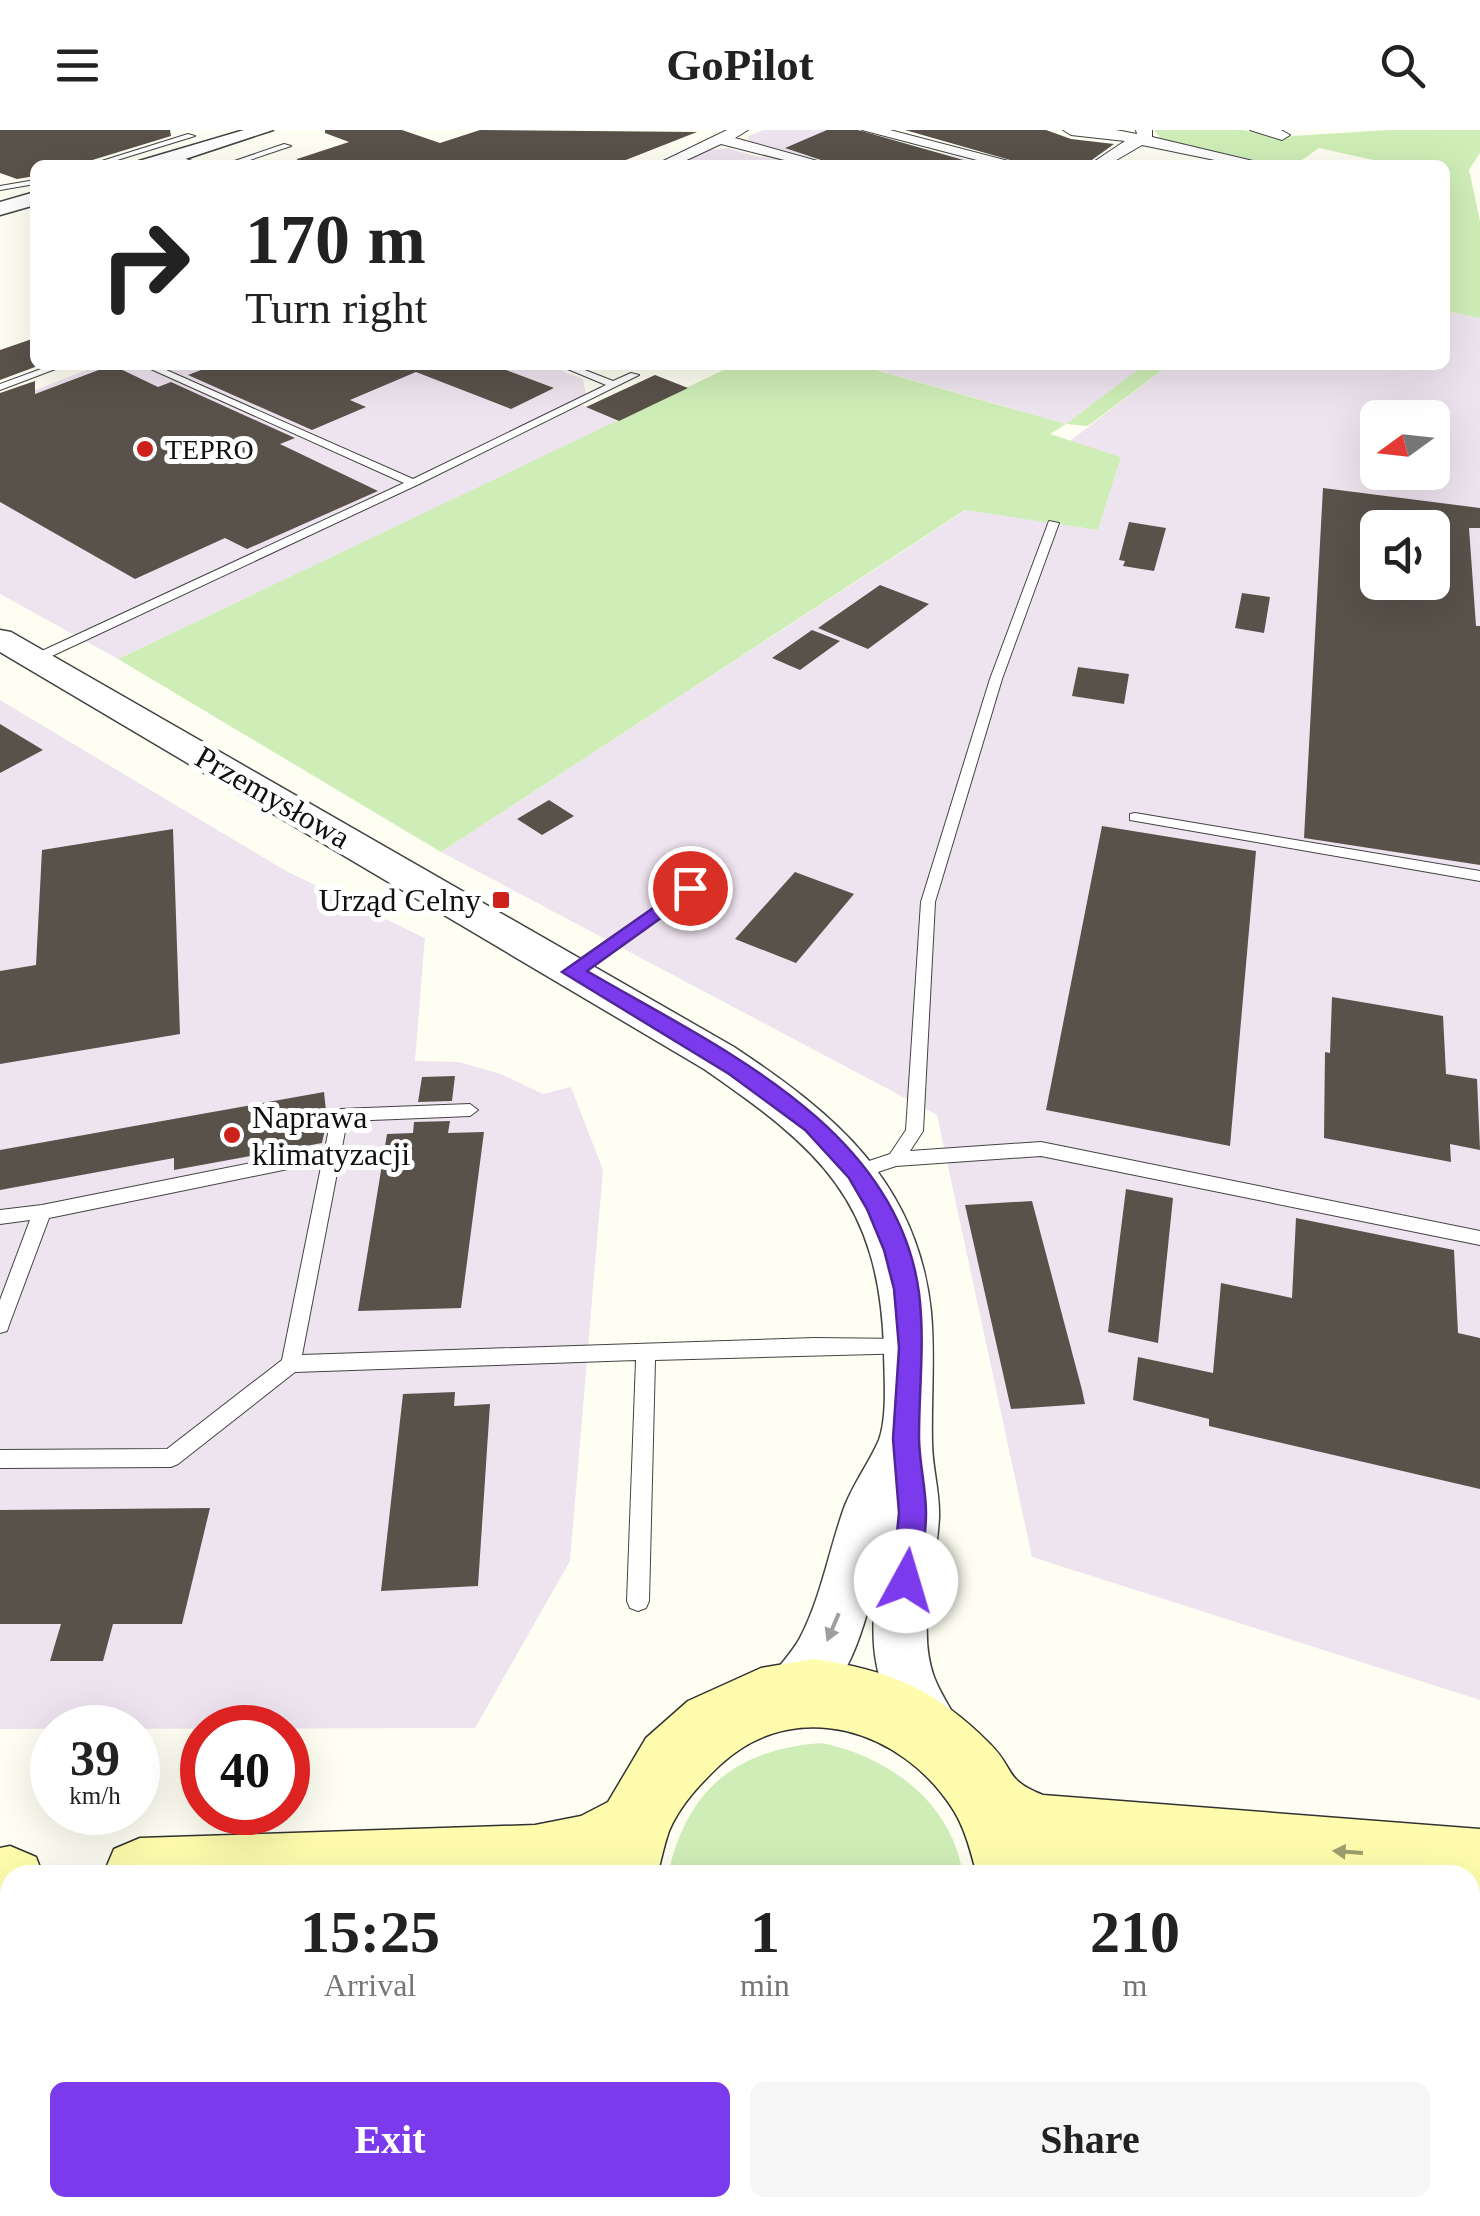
<!DOCTYPE html>
<html lang="en">
<head>
<meta charset="utf-8">
<style>
	:root { --surface:#fff; --page:#f6f6f6; --text:#222; --muted:#767676; --accent:#7c3aed }
	body { margin:0; font-family:"Times New Roman",serif; background:var(--page); color:var(--text); height:100vh; display:flex; flex-direction:column; font-size:38px; white-space:nowrap }
	* { box-sizing:border-box; margin:0 }
	p { font-size:32px; color:var(--muted) }
	.icon { flex:none; width:55px; height:55px; fill:none; stroke:currentColor; stroke-width:2; stroke-linecap:round; stroke-linejoin:round }
	.map { position:relative; flex:1; overflow:hidden }
	.drawer { position:absolute; left:0px; top:1735px; width:1480px; height:352px; display:flex; flex-direction:column; background:var(--surface); border-radius:30px 30px 0 0; box-shadow:0 10px 40px #0002 }
	.drawer>* { flex:none }
	.hud { position:absolute; left:30px; top:30px; width:1420px; height:210px; border-radius:15px; box-shadow:0 10px 40px #0002; background:#fff; color:var(--text); overflow:hidden }
	.needle { width:65px; rotate:255deg }
	.buttons { position:absolute; left:1360px; top:270px; display:grid; gap:20px }
	.buttons a { display:grid; place-items:center; width:90px; height:90px; border-radius:15px; background:var(--surface); box-shadow:0 10px 40px #0002; font-size:50px }
	.speed { position:absolute; left:30px; top:1575px; display:flex; gap:20px; font-size:50px; font-weight:700; text-align:center }
	.speed>* { display:grid; place-content:center; width:130px; height:130px; border-radius:50%; background:var(--surface); box-shadow:0 10px 40px #0002; line-height:1 }
	.speed small { font-size:25px; font-weight:400 }
	.speed .limit { border:15px solid #d22; background:#fff; color:#111 }
	.pin { position:absolute; display:grid; place-items:center; width:85px; height:85px; color:#fff; margin:-42px; border:5px solid #fff; border-radius:50%; box-shadow:0 2px 10px #0007 }
	.me { position:absolute; width:110px; margin:-55px; rotate:6deg; stroke-linejoin:round; filter:drop-shadow(0 0 8px #0008) }
	.turn { display:flex; align-items:center; gap:35px; height:210px; padding:0 50px; font-size:45px }
	.turn .icon { width:130px; height:130px; stroke-width:2.5 }
	.turn b { display:block; font-size:70px; line-height:85px }
	.eta { display:flex; justify-content:space-evenly; align-items:center; height:170px; text-align:center }
	.eta b { font-size:60px; font-weight:700; line-height:70px }
	.cta { display:flex; gap:20px; margin-top:auto; padding:20px 50px }
	.cta a { flex:1; height:115px; border-radius:15px; background:var(--accent); color:#fff; font-size:40px; font-weight:700; line-height:115px; text-align:center }
	.cta a+a { background:var(--page); color:var(--text) }
	header { display:flex; justify-content:space-between; align-items:center; height:130px; padding:0 50px; background:var(--surface); font-size:45px; font-weight:700 }
	.map>svg:first-child { display:block }
	.industrial { fill:#eee4ef; fill-rule:evenodd }
	.green { fill:#cfeeb7 }
	.building { fill:#59524b; fill-rule:evenodd }
	.lines { fill:none; stroke-linecap:round; stroke-linejoin:round }
	.service-casing { stroke:#434343; stroke-width:2 }
	.minor-casing { stroke:#434343; stroke-width:2 }
	.tertiary-casing { stroke:#434343; stroke-width:3 }
	.secondary-casing { stroke:#323232; stroke-width:3 }
	.service { fill:#fff; fill-rule:evenodd }
	.minor { fill:#fff; fill-rule:evenodd }
	.tertiary { fill:#fff; fill-rule:evenodd }
	.secondary { fill:#fffdad; fill-rule:evenodd }
	.oneway { fill:#9f9f9f }
	.oneway2 { fill:#9f9e6e }
	.route { fill:#7c3aed; stroke:#51269a; stroke-width:2.5 }
	.poi-dot { fill:#cd221a; stroke:#fff; stroke-width:4 }
	.labels { text-anchor:middle; dominant-baseline:central; stroke-width:10; stroke-linejoin:round; paint-order:stroke }
	.far-poi-label { font-size:28px; fill:#101010; stroke:#fff; text-anchor:start }
	.street-label { font-size:32px; fill:#101010; stroke:#fff }
	.poi-label { font-size:32px; fill:#101010; stroke:#fff; text-anchor:end }
</style>
</head>
<body>
<header><svg class="icon" aria-label="menu" viewBox="0 0 24 24"><path d="M4 6h16M4 12h16M4 18h16"/></svg>GoPilot<svg class="icon" aria-label="search" viewBox="0 0 24 24"><circle cx="10" cy="10" r="6"/><path d="M15 15l6 6"/></svg></header>
<div class="map">
<svg width="1480" height="2086" viewBox="0 0 1480 2086">
	<rect width="100%" height="100%" fill="#fffef2"/>
	<path class="industrial" d="M763 0H845L990 35H840L750 12 747 7Z
		M728 18 751 25 808 35H689L687 29 709 20Z
		M1445 181 1480 188V1570L1032 1427 937 985 441 722 966 380 1098 400 1121 327 1070 311 1169 235H1445ZM1378 288H1432V342H1378ZM1378 398H1432V452H1378Z
		M99 235H548L583 249 586 264 574 271 618 291 118 529 0 464V274Z
		M859 235H1144L1066 294Z
		M0 570 286 741 425 808 415 931 459 932 501 944 543 964 571 957 603 1040 570 1431 475 1598 0 1599Z"/>
	<path class="green" d="M1154 0H1243L1277 7 1389 0H1480V23L1469 40 1480 91V188L1445 181V35H1396L1319 18 1299 32 1276 35 1161 9Z
		M734 235H858L1066 294 1144 235H1169L1088 296 1066 294 1050 304 1121 327 1098 400 965 380 441 722 118 529Z
		M822 1613C889 1627 952 1672 963 1745H668C686 1660 736 1619 822 1613Z
		M0 1849 10 1850V2078H615L614 2086H0Z"/>
	<path class="building" d="M0 0H170L171 6 76 35H35V46L17 49 0 43Z
		M325 0H402L440 13 480 0 697 2 613 35H298L297 29 349 12 325 3Z
		M827 0H858L981 35H836L785 18Z
		M905 0H1046L1071 9 1114 14 1085 35H1028Z
		M35 208V237L0 250V220Z
		M112 235 158 257 171 252 295 308 280 314 378 361 247 419 225 408 135 449 0 372V263L35 251V264Z
		M214 235H493L554 258 511 279 416 242 350 270 366 277 312 300 188 245Z
		M655 245 688 258 619 291 586 277Z
		M1323 358 1480 378V398H1469L1476 496H1480V735L1304 708ZM1378 398H1432V452H1378Z
		M1129 392 1166 398 1154 441 1123 436 1125 431 1119 430Z
		M880 455 929 474 868 519 818 498Z
		M1242 463 1270 467 1264 503 1235 498Z
		M812 500 840 511 800 540 772 528Z
		M1078 537 1129 544 1124 574 1072 566Z
		M0 594 43 620 0 643Z
		M549 670 574 686 542 705 517 689Z
		M1102 696 1256 721 1230 1016 1046 980Z
		M173 699 180 904 0 934V841L36 835 42 720Z
		M795 742 854 764 796 833 735 809Z
		M1332 867 1443 886 1446 944 1477 949 1480 1020 1450 1014 1451 1032 1324 1008 1325 922 1330 923Z
		M455 946 452 971 418 972 422 947Z
		M324 962 327 990 322 1013 174 1040V1028L0 1060V1020Z
		M450 991 448 1003 484 1002 461 1178 358 1181 387 1004 413 1003 414 992Z
		M1126 1059 1173 1068 1158 1213 1108 1202Z
		M1032 1071 1082 1260 1085 1274 1011 1279 965 1075Z
		M1296 1088 1454 1120 1458 1203 1480 1208V1359L1209 1296V1289L1133 1270 1138 1227 1213 1243 1221 1153 1292 1168Z
		M455 1262 454 1276 490 1274 478 1456 381 1461 403 1264Z
		M210 1378 182 1494H113L103 1531H50L61 1494H0V1380Z"/>
	<g class="lines">
		<g class="service-casing">
			<path id="service" d="M188 4 195 6 101 35H89Z
				M284 14 291 16 235 35H223Z
				M174 25 198 33 199 35H188L171 29Z
				M35 50V54L0 60V56Z
				M52 235H66L0 260V254Z
				M142 235H155L413 349 606 255 558 235H572L613 251 631 243 639 245 417 355 39 532H31V526L404 353Z
				M1049 391 1059 393 1002 549 935 772 923 1001 910 1021 1041 1012 1480 1101V1115L1041 1026 896 1036 857 1049 851 1047 848 1042 851 1037 890 1024 906 1000 921 772 990 549Z
				M1135 683 1480 741V751L1130 690V684Z
				M690 753 697 758 695 761 577 846H567L564 842 567 838Z
				M470 974 478 980 470 986 347 991 302 1225 814 1208 906 1209 913 1211 916 1217 913 1223 655 1230 649 1471 646 1478 638 1481 630 1478 627 1471 636 1230 295 1242 178 1334 171 1337 0 1338V1320L167 1319 282 1230 322 1032 49 1088 9 1195 7 1201 0 1203V1170L30 1090 0 1094V1080L42 1075 325 1018 332 985 340 979Z"/>
		</g>
		<g class="minor-casing">
			<path id="minor" d="M727 0H748L735 8 832 35H804L721 14 676 35H655Z
				M862 0H890L1024 35H996Z
				M1063 0H1116L1137 4 1136 0H1152V7L1270 35H1239L1142 15 1108 35H1089L1125 11 1071 5Z
				M1250 0H1281L1290 5 1282 10Z
				M660 2078H720L719 2086H659Z
				M745 2078H805L801 2086H741Z"/>
		</g>
		<g class="tertiary-casing">
			<path id="tertiary" d="M244 0H273L167 35H136L139 31Z
				M35 62V75L0 85V72Z
				M0 500 11 502 734 917C835 984 918 1053 931 1182 935 1225 931 1268 932 1312 932 1337 940 1362 939 1387 937 1437 916 1498 934 1547 942 1568 957 1587 966 1608L957 1629 936 1638 915 1629C873 1545 866 1526 880 1431 867 1487 850 1569 791 1593L770 1584 762 1564C771 1542 789 1528 800 1508 821 1468 829 1420 844 1378 853 1354 869 1333 879 1310 888 1285 884 1245 884 1218 879 1070 820 1019 704 939L0 522Z"/>
		</g>
		<g class="secondary-casing">
			<path id="secondary" d="M814 1529C889 1540 936 1559 990 1614 1016 1640 1003 1649 1043 1665L1480 1699V1771L1470 1770V1745H1158L1048 1737 1051 1745H977C971 1723 966 1701 954 1681 903 1599 795 1565 720 1635 700 1654 680 1675 669 1701 664 1715 661 1731 657 1745H103L114 1719 140 1708 535 1695 581 1686 608 1672 646 1608 688 1571 761 1538Z
				M10 1716 36 1727 43 1745H10V1830L0 1829V1718Z"/>
		</g>
		<use href="#service" class="service"/>
		<use href="#minor" class="minor"/>
		<use href="#tertiary" class="tertiary"/>
		<use href="#secondary" class="secondary"/>
	</g>
	<defs><path id="oneway-solid" d="M-6-.8H1V-3.2L6.5 0L1 3.2V.8H-6Z" transform="scale(2.5)"/></defs>
	<use class="oneway" href="#oneway-solid" transform="translate(833 1497) rotate(113)"/>
	<use class="oneway2" href="#oneway-solid" transform="translate(1348 1722) rotate(-176)"/>
	<path class="route" d="M690 752 697 753V762L587 841C715 916 897 996 919 1163 925 1211 919 1258 919 1307 919 1332 926 1358 926 1383 926 1405 922 1429 919 1451L915 1461 906 1464 896 1461 892 1451 899 1383 893 1309 899 1218 894 1159 884 1120 867 1079 849 1048 805 1000 729 944 562 842Z"/>
	<g class="poi-dot">
		<circle cx="145" cy="319" r="10"/>
		<rect x="491" y="760" width="20" height="20" rx="5"/>
		<circle cx="232" cy="1005" r="10"/>
	</g>
	<g class="labels">
		<g class="far-poi-label">
			<text x="165" y="319">TEPRO</text>
		</g>
		<g class="street-label">
			<text transform="translate(273 667) rotate(30)">Przemysłowa</text>
		</g>
		<g class="poi-label">
			<text x="481" y="770">Urząd Celny</text>
			<text x="252" y="987" text-anchor="start">Naprawa<tspan x="252" dy="37">klimatyzacji</tspan></text>
		</g>
	</g>
</svg>
<div class="buttons">
<a><svg class="needle" viewBox="-14 -14 28 28"><path d="M0-13l5 13h-10z" fill="#e53935"/><path d="M0 13l5-13h-10z" fill="#767676"/></svg></a>
<a><svg class="icon" aria-label="sound" viewBox="0 0 24 24"><path d="M4 9h4l5-4v14l-5-4H4zM17 9q2 3 0 6"/></svg></a>
</div>
<div class="speed"><div>39<small>km/h</small></div><div class="limit">40</div></div>
<div class="pin" style="left:690px;top:758px;background:#d93025"><svg class="icon" aria-label="arrive" viewBox="0 0 24 24"><path d="M6 21V4h12l-3 4 3 4H6"/></svg></div>
<svg class="me" style="left:906px;top:1451px" viewBox="-20 -20 40 40"><circle r="19" fill="#fff"/><path d="M0-13L10 11 0 6-10 11z" fill="#7c3aed"/></svg>
<div class="hud">
<div class="turn"><svg class="icon" aria-label="right" viewBox="0 0 24 24"><path d="M7 20v-9h11M14 6l5 5-5 5"/></svg><div><b>170 m</b>Turn right</div></div>
</div>
<section class="drawer">
<div class="eta">
<div><b>15:25</b><p>Arrival</p></div>
<div><b>1</b><p>min</p></div>
<div><b>210</b><p>m</p></div>
</div>
<div class="cta"><a>Exit</a><a>Share</a></div>
</section>
</div>
</body>
</html>
